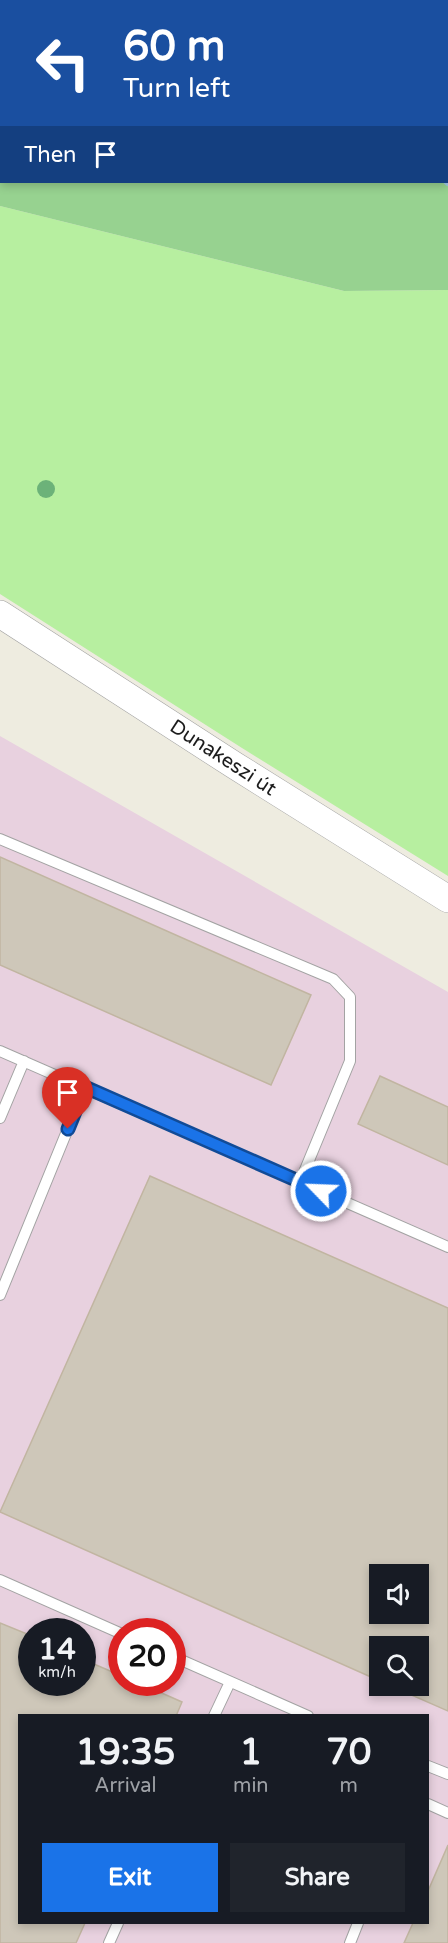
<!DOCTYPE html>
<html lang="en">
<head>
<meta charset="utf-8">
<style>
	:root { --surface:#171b24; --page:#20242c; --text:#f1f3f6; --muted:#9ea1a6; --accent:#1a73e8 }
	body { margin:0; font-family:"Varela Round",sans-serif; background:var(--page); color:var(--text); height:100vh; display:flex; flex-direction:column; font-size:22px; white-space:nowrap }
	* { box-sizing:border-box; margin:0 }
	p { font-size:20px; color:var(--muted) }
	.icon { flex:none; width:33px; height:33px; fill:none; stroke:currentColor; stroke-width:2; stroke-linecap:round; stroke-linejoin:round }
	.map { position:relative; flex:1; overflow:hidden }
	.sheet { position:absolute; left:18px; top:1714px; width:411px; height:210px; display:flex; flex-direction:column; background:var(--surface); border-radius:0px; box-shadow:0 3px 9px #0003 }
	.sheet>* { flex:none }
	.banner { position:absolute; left:0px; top:0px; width:448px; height:183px; box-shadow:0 3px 9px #0003; background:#1a4fa0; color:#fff; overflow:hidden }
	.buttons { position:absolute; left:369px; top:1564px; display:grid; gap:12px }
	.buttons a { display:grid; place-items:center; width:60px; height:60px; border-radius:0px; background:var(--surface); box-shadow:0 3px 9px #0003; font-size:30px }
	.speed { position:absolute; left:18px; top:1618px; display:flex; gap:12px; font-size:30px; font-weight:700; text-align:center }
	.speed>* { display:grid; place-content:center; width:78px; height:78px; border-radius:50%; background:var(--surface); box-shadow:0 3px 9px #0003; line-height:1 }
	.speed small { font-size:15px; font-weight:400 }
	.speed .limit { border:9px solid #d22; background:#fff; color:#111 }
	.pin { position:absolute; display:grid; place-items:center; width:51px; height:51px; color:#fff; margin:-62px -26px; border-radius:50% 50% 50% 0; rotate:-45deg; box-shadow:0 0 6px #0007 }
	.pin .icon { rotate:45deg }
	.me { position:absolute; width:66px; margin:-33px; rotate:294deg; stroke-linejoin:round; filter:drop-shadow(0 0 4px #0008) }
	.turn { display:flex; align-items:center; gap:21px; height:126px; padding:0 24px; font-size:27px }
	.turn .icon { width:78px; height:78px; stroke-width:2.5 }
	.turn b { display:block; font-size:42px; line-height:51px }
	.then { display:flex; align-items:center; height:57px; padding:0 24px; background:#0003; gap:12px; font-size:22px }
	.eta { display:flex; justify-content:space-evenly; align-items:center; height:102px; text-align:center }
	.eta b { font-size:36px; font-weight:800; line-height:42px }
	.button { display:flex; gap:12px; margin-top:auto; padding:12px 24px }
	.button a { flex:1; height:69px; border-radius:0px; background:var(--accent); color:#fff; font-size:24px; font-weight:800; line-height:69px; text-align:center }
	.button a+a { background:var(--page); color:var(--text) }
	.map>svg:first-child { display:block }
	.industrial { fill:#e8d1df; fill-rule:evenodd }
	.grass { fill:#b7efa0 }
	.forest { fill:#97d290 }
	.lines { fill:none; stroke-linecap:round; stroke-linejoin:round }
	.stream { stroke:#9bc4e1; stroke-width:8 }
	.building { fill:#cec7b9; stroke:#c1b5a1; stroke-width:1.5; fill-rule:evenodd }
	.service-casing { stroke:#a3a3a3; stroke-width:12 }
	.tertiary-casing { stroke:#a3a3a3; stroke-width:28 }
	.path { stroke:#ff8f60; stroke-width:4; stroke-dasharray:3 3; stroke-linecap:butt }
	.service { stroke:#fff; stroke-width:10 }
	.tertiary { stroke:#fff; stroke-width:27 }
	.tree { fill:#6cb279 }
	.route-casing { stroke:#114b97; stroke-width:15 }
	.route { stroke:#1a73e8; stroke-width:10 }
	.labels { text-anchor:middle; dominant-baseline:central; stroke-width:5; stroke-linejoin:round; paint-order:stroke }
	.street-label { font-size:20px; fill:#1c1c1c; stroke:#fff }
</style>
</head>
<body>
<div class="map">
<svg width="448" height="1943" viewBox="0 0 448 1943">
	<rect width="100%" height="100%" fill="#eeece0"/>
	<path class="industrial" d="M0 736 448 992V1943H0ZM380 1575H418V1614H380ZM32 1632H82V1683H32ZM122 1632H172V1683H122ZM380 1647H418V1686H380ZM20 1716H428V1923H20Z"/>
	<path class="grass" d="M0 206 344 291 448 290V876L242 748 0 594Z"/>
	<path class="forest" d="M0 73H1L2 182H447L448 101V290L344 291 0 206Z"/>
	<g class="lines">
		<path class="stream" d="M0 50H2
			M447 181 448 182"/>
	</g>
	<path class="building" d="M0 857 311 995 271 1085 0 965Z
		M380 1076 448 1107V1165L358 1124Z
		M150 1176 448 1308V1711L391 1686H418V1647H380V1681L0 1512ZM380 1575H418V1614H380Z
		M0 1623 32 1636V1683H82V1659L122 1676V1683H139L182 1702 176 1716H20V1923H85L76 1943H0Z
		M448 1845V1943H404L413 1923H428V1891Z"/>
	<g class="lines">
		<g class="service-casing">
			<path id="service" d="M0 839 333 979 350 997V1061L300 1182
				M0 1051 448 1247
				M0 1118 24 1061
				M0 1295 85 1087
				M0 1580 122 1634
				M172 1656 308 1716
				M214 1716 230 1682
				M428 1766 448 1774
				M428 1804 448 1813
				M109 1943 118 1923
				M350 1943 358 1923"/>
		</g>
		<g class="tertiary-casing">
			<path id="tertiary" d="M0 614 234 765 448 899"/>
		</g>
		<path class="path" d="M346 0 349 2
			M439 0V2
			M447 19H448"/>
		<use href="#service" class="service"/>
		<use href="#tertiary" class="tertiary"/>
	</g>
	<circle class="tree" cx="46" cy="489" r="9"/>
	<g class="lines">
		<g class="route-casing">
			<path id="route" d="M68 1129 85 1087 321 1191"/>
		</g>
		<use href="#route" class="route"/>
	</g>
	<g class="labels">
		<g class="street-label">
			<text transform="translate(223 758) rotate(33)">Dunakeszi út</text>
		</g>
	</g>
</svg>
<div class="buttons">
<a><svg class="icon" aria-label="sound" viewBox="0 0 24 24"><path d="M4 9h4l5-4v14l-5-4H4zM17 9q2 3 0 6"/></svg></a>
<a><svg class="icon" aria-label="search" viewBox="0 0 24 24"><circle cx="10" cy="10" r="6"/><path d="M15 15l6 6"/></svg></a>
</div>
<div class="speed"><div>14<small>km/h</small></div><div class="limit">20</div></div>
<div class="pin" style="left:68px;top:1129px;background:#d93025"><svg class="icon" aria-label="arrive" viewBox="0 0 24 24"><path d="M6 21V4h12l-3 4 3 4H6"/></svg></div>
<svg class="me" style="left:321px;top:1191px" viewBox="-20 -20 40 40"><circle r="17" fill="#1a73e8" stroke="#fff" stroke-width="3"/><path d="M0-11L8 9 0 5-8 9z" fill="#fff"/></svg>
<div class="banner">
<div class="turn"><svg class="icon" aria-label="left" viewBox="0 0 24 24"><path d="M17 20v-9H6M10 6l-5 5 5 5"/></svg><div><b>60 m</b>Turn left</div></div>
<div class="then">Then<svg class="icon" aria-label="arrive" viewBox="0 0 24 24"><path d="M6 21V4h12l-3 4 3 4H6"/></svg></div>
</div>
<section class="sheet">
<div class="eta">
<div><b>19:35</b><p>Arrival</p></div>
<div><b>1</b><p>min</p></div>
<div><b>70</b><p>m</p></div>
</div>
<div class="button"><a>Exit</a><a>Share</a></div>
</section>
</div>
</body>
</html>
